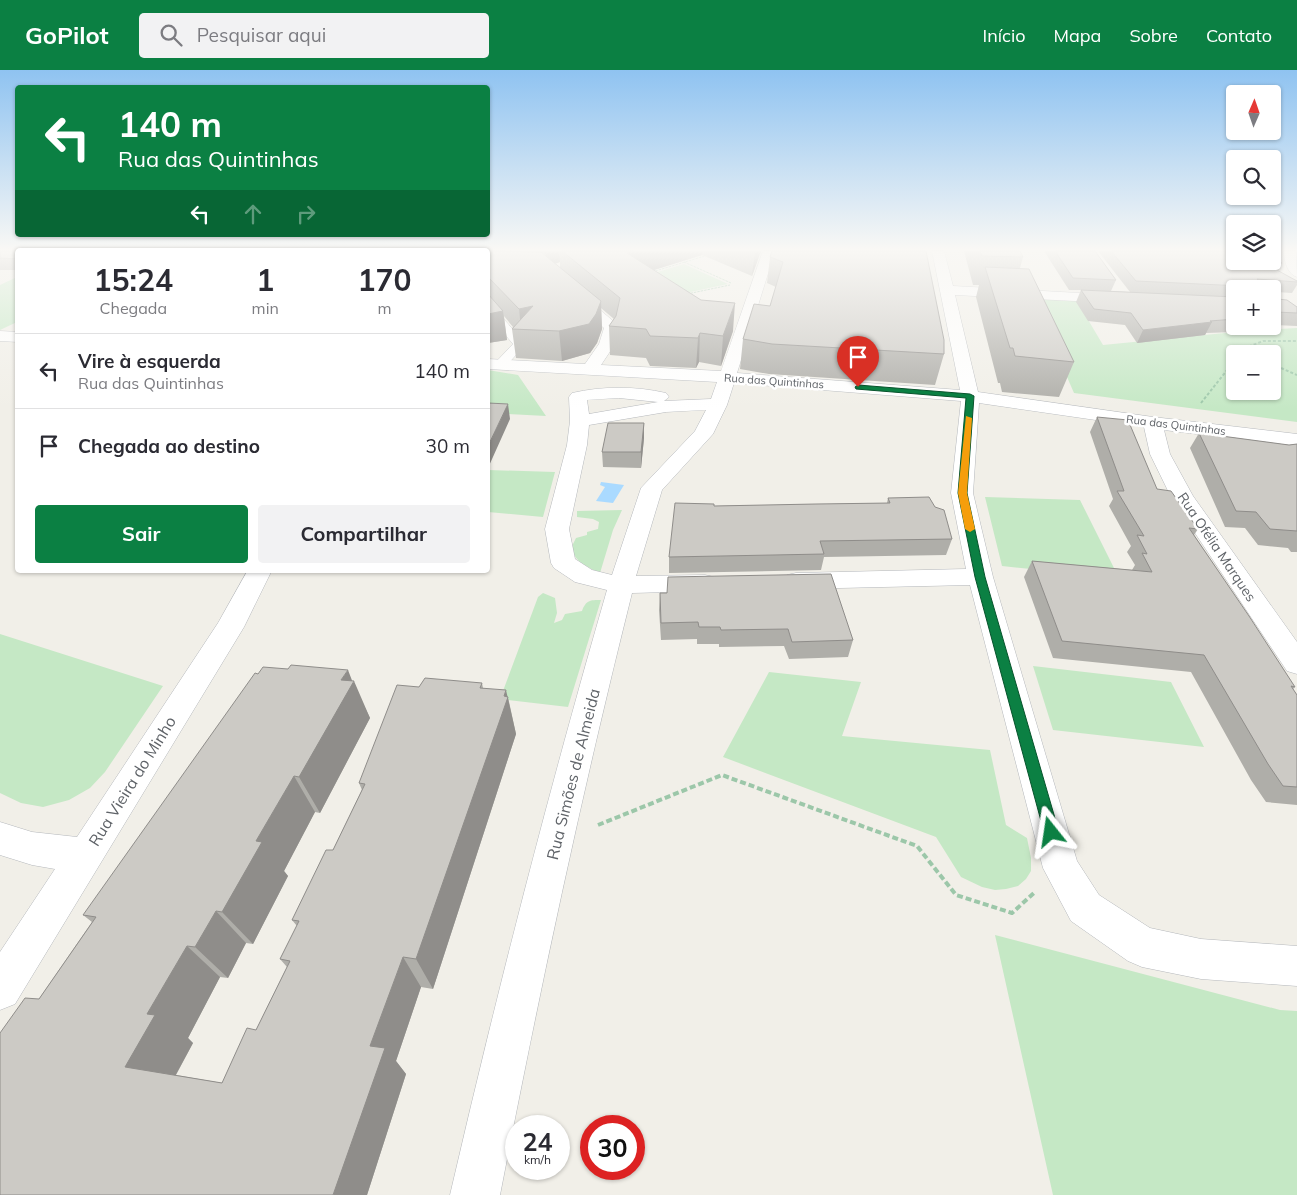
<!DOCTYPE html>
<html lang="pt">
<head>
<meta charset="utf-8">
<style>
	:root { --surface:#fff; --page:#f2f2f3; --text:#2b2b33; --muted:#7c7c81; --line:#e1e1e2; --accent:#0b8043 }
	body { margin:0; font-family:Mulish,sans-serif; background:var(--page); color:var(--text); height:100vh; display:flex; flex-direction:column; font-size:19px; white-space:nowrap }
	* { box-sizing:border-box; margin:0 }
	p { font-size:16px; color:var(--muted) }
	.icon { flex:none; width:28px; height:28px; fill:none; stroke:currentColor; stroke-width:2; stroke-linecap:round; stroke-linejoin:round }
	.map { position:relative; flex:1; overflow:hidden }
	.panel { position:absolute; left:15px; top:178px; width:475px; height:325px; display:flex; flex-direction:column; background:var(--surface); border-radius:5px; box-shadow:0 1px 4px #0004 }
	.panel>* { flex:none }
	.guide { position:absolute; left:15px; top:15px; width:475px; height:152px; border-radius:5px; box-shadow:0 1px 4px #0004; background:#0b8043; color:#fff; overflow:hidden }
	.needle { width:32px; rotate:2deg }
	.buttons { position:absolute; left:1226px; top:15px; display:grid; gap:10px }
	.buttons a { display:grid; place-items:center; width:55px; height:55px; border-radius:5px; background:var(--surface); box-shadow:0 1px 4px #0004; font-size:25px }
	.speed { position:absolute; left:505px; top:1045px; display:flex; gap:10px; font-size:25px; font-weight:700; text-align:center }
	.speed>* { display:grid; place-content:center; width:65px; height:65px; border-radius:50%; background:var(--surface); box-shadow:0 1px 4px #0004; line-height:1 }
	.speed small { font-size:12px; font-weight:400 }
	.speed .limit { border:8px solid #d22; background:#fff; color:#111 }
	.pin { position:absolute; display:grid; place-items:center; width:42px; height:42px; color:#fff; margin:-51px -21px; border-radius:50% 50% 50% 0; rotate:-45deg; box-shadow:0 0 5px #0007 }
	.pin .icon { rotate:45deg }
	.me { position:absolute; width:55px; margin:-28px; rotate:345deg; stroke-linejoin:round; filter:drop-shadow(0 0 4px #0008) }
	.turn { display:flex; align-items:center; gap:18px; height:105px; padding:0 20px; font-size:22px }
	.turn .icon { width:65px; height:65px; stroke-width:2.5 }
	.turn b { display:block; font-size:35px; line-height:42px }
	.lanes { display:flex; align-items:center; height:48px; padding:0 20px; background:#0003; justify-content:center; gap:25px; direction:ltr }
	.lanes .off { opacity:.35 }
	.eta { display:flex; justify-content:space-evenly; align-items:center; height:85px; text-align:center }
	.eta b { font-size:30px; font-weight:700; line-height:35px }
	.cta { display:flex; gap:10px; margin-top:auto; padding:10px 20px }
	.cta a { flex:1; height:58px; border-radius:5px; background:var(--accent); color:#fff; font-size:20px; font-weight:700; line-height:58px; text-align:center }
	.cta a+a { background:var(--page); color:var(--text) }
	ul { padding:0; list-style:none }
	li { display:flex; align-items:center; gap:15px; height:75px; padding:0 20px; border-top:1px solid var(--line) }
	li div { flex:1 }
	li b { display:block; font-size:19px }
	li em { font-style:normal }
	header { display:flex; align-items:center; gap:30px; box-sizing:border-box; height:70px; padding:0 25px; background:var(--accent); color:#fff }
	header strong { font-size:24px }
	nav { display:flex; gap:28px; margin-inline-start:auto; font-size:18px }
	.search { width:350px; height:45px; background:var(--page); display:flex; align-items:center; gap:12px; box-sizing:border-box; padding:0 18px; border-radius:5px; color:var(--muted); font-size:19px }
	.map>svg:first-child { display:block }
	.green { fill:#c5e8c5; fill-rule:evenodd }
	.water { fill:#aadaff }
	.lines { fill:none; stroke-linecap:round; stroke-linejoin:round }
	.lane-casing { stroke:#b5b8bc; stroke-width:1 }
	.street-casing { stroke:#b5b8bc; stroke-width:1 }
	.path-far2 { stroke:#9cc7a9; stroke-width:1; stroke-dasharray:2.5 1; stroke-linecap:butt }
	.path-far1 { stroke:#9cc7a9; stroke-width:2; stroke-dasharray:3 2; stroke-linecap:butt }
	.path { stroke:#9cc7a9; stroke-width:4; stroke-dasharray:6 3; stroke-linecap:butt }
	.lane { fill:#fff; fill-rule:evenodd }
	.street { fill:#fff; fill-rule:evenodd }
	.wall { fill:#afaea9; fill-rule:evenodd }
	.shaded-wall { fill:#8f8d8a }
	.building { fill:#cccac5; stroke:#8f8d8a }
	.route { fill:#0b8043; stroke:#07532c }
	.slow { fill:#f59e0b }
	.labels { text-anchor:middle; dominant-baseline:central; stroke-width:5; stroke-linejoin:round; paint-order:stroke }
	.far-street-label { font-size:11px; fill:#5f6368; stroke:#fff }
	.street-label { font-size:14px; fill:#5f6368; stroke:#fff }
	.near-street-label { font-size:16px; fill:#5f6368; stroke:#fff }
</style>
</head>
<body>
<header>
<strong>GoPilot</strong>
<div class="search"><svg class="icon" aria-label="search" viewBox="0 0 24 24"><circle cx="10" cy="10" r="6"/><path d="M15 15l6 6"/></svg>Pesquisar aqui</div>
<nav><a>Início</a><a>Mapa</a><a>Sobre</a><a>Contato</a></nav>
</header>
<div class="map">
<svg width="1297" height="1125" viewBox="0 0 1297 1125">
	<rect width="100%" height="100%" fill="#f1efe8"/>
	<path class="green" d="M684 194 728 214 667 227 651 204Z
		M17 207V252L0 260V215Z
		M1033 229 1077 231 1103 275 1245 261 1297 258V352L1074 323ZM1235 284H1272V321H1235Z
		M488 300 518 305 546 346 488 343Z
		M488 400 555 402 543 447 488 442Z
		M985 427 1080 430 1119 508 1002 496Z
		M622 440 613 460 600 503C586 496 576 493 571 478L576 468 587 465V462L598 459 599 452 593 449 577 447V441Z
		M543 523 555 528 557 543 554 553 562 550 565 544 582 541C586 530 590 530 601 530L568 637 500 629 538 527Z
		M0 564 163 616 105 702 90 718 69 730 43 737 21 733 0 723Z
		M1033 596 1171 612 1204 677 1053 660Z
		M769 602 861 612 842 666 990 680 1006 755 1027 768 1031 788V801L1026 809 1018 816 1006 819 995 820 982 817 961 807 936 767 723 687Z
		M995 865 1280 940 1297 941V1125H1053Z"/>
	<path class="water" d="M601 412 624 415 613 433 596 431 605 417 600 415Z"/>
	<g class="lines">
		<g class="lane-casing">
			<path id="lane" d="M488 235 492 236 526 274 504 298 499 299 493 295 513 274 488 244Z"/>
		</g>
		<g class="street-casing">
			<path id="street" d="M763 181H775L737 303 960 320 932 181H944L953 216 1115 225 1120 226 1122 229 1120 232 1115 233 955 225 978 322 1153 347 1297 364V376L1164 360 1170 384 1193 426 1297 572V604L1287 601 1171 427 1150 384 1144 357 979 333 973 423 993 507 1077 791 1099 825 1150 858 1201 869 1297 876V916L1201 909 1142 897 1128 891 1071 851 1043 798 970 515 796 519 787 517 783 511 787 505 796 503 966 499 951 423 961 331 734 313 727 335 713 364 662 420 636 506 705 505 714 507 718 513 714 519 705 521 632 523C582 722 539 923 500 1125H450C497 922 549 720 607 520L575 512 554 498 551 493 545 459 567 375 570 351 569 327 572 323C602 316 636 316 666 323L669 327 664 331 711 329 717 312 488 299V289L585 294 599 274 604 258 568 227 566 224 568 221H578L620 257 615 274 601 295 721 301ZM619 328 658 332 589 344 587 330ZM706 340 695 361 641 418 612 505 592 500 575 489 569 459 587 375 589 355 666 342Z
				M1284 181H1296L1297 207C1287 204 1284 190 1284 181Z
				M0 261 18 262V272L0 271Z
				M248 500H272L244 557 15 934 0 940V882L55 799 32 795 0 785V752L32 762 77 767 218 553Z"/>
		</g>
		<path class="path-far2" d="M684 192 731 213
			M652 202 708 185
			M687 224 730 215"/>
		<path class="path-far1" d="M1240 284 1245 278
			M1254 284 1245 278 1263 271H1297
			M1272 294 1297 305
			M1201 333 1235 290"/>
		<path class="path" d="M598 755 722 705 917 776 956 825 1012 843 1035 822"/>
		<use href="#lane" class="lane"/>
		<use href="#street" class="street"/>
	</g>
	<path class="wall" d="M0 181H18V200H0Z
		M488 181H761L752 206 702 185 654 200 733 261 721 296 699 292 696 298 650 296 646 288 610 285 609 256 614 249 601 238 602 259 597 273 590 283 562 291 516 288 512 259 513 257 504 246 507 270 488 273ZM560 192V198L555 194Z
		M772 181 944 284 935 315 769 304 740 299 743 269 770 236 776 217 767 213 770 187Z
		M964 181H1020L1023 187 1020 198 1074 292 1059 327 1002 322 1000 313H998L976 227 979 215H973Z
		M1044 181H1095L1116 210 1111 221 1130 222 1098 181H1235L1282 193 1278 201 1297 211V215L1292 223 1276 222 1278 229 1297 237V256L1275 255 1273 258 1242 256H1272V219H1235V256H1237L1234 262 1206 263 1205 265 1137 273 1125 255 1088 251 1076 232 1081 220H1069Z
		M1097 347 1157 419 1198 459 1194 465 1295 617 1293 619 1297 625V735L1266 732 1251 710 1191 602 1053 588 1024 507 1032 491 1132 500 1135 495 1127 482 1131 476 1109 436 1113 429 1090 362Z
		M644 353V368L641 398 603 397 602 382Z
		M1199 363 1289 375 1297 374V482H1291L1288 478 1258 475 1245 458 1225 457 1190 378Z
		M888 428 952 469 946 485 824 487 821 500 669 503V487L714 436 887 433Z
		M660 523 853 570 848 587 789 589 784 576 719 577V574H697V569L661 570 659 540Z
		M352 611 370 648 320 743 315 742 284 801 288 806 253 874 246 873 228 908 220 907 188 968 193 973 176 1005 222 1013 256 960 287 897 280 889 297 856 292 850 333 780 362 720 359 713 419 617 482 613 483 618 508 627 516 664 433 919 421 917 396 991 406 1004 367 1125 39 929 92 852 83 845Z"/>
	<path class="shaded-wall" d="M545 181H559L560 192 547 196Z
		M633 181H702V185L628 208 627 183Z
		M755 181H761L752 206Z
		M601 231 602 259 597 273 590 283 562 291 559 261Z
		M735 233 733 261 721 296 723 266Z
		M533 236 521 259 519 239Z
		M503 241 507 270 488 273V244Z
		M1212 252 1205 265 1137 273 1143 260Z
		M700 263 699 292 696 298 698 268Z
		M508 334 510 349 488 398V376Z
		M644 353V368L641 398V382Z
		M348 600 353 613 354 611 370 648 320 743 299 707 341 610Z
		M506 620 516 664 433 919 416 889Z
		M294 706 315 742 284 801 288 806 253 874 222 842 256 771Z
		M216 841 246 873 228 908 195 877Z
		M187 876 220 907 188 968 193 973 167 1021 125 997 147 944Z
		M403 887 421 917 396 991 406 1004 367 1125H333L370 976Z"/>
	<path class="building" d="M0 181H18V189L0 188Z
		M488 181 541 182 601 231 596 244 589 254 559 261 512 259 533 236 519 239 489 208 488 207Z
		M562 181H633L627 183 701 230 735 233 723 266 700 263 698 268 650 266 646 259 609 256 616 246 620 228Z
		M772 181H926L944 270V284L772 274 743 269 754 234 770 236 783 192 770 187Z
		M980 181H1020L1023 187 982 186Z
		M1055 181H1095L1116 210 1073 208Z
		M1111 181H1235V191H1272V187L1282 193H1264L1297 211V212L1257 209 1271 219H1243L1242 216 1136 211Z
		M985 197 1029 199 1074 292 1015 286 1013 278H1010Z
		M1081 220 1235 227V249L1210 251 1212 252 1143 260 1131 243 1094 239Z
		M1272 220 1277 223 1278 229 1287 230 1297 237V243L1276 242 1281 246 1272 245Z
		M488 224 503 241 488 244Z
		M488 333 508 334 488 376Z
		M1097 347 1128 350 1157 419 1171 421 1198 459 1189 458 1249 546 1295 617 1291 616 1297 625V717L1283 716 1268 694 1204 585 1062 571 1032 491 1152 502 1142 483 1147 484 1137 465 1144 466 1117 421H1124Z
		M608 353H644L641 382H602Z
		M1199 363 1289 375 1297 374V461L1270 459 1256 442 1236 441Z
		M929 427 935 437 944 440 952 469 820 471 824 484 669 487 675 433 714 434V436L816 434 890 433 888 428Z
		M831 504 853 570 792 572 788 559 721 560 720 557H699L698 552 661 553 660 523H667L668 507Z
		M291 595 348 600 341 610 354 611 299 707 294 706 256 771 262 772 222 842 216 841 195 877 187 876 147 944 155 945 125 997 222 1013 247 958 256 960 290 891 280 889 299 851 292 850 326 780H333L365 714 359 713 397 615 419 617 425 608 482 613 480 618 506 620 504 626 508 627 416 889 403 887 370 976 385 978 333 1125H0V963L25 928 39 929 96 847 83 845 255 603 258 604 263 597 288 599Z"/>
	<linearGradient id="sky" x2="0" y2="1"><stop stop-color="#8fc3f1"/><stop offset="0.53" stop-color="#f9f8f5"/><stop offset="1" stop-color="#f9f8f5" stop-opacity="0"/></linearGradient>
	<rect width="1297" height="339" fill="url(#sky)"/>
	<path class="route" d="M858 315 970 324 974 326 967 423 985 507 1059 762 1056 766 1051 768 1046 766 1044 762 975 507 958 423 966 328 856 319 855 317Z"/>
	<path class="slow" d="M966 346 972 348 967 423 975 459 970 462 965 459 958 423Z"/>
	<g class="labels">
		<g class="far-street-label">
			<text transform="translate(774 311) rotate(4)">Rua das Quintinhas</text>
			<text transform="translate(1176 355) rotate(7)">Rua das Quintinhas</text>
		</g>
		<g class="street-label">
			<text transform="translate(1217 477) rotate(56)">Rua Ofélia Marques</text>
		</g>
		<g class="near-street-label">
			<text transform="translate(573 704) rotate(-76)">Rua Simões de Almeida</text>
			<text transform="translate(132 711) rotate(-58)">Rua Vieira do Minho</text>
		</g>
	</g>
</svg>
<div class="buttons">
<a><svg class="needle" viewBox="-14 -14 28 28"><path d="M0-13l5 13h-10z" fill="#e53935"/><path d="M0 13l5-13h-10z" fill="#7c7c81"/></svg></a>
<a><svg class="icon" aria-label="search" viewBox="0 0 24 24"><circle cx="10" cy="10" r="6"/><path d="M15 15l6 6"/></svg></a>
<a><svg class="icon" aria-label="layers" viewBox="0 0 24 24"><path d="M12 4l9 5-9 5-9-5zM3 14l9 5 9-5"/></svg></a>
<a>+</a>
<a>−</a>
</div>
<div class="speed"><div>24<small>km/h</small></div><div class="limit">30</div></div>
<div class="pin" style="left:858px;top:317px;background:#d93025"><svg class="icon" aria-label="arrive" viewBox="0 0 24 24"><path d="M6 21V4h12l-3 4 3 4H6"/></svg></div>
<svg class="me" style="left:1051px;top:762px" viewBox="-20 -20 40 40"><path d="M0-17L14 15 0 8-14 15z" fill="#0b8043" stroke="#fff" stroke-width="4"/></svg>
<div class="guide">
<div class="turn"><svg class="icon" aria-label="left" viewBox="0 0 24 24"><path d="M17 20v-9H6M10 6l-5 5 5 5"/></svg><div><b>140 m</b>Rua das Quintinhas</div></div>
<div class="lanes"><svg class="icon" aria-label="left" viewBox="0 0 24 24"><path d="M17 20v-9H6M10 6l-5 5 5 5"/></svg><svg class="icon off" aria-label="ahead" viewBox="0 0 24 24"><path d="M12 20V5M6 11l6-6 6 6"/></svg><svg class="icon off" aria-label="right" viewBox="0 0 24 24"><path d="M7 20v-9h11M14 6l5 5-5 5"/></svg></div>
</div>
<section class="panel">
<div class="eta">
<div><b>15:24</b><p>Chegada</p></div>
<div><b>1</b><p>min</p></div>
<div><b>170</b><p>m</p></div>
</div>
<ul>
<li><svg class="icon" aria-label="left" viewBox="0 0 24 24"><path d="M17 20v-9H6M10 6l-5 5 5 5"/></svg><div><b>Vire à esquerda</b><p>Rua das Quintinhas</p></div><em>140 m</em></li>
<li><svg class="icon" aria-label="arrive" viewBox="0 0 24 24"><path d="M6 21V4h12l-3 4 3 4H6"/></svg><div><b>Chegada ao destino</b></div><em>30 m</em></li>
</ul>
<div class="cta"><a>Sair</a><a>Compartilhar</a></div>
</section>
</div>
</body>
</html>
